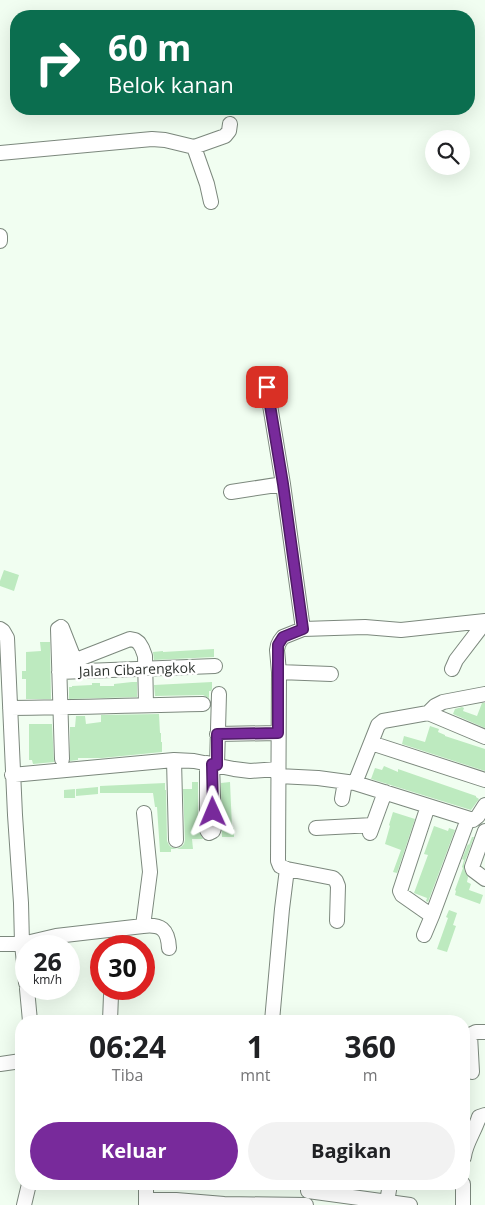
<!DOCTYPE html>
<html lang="id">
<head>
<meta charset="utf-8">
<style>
	:root { --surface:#fff; --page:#f2f2f2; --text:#202124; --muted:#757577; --accent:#782a9b }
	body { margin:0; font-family:"Open Sans",sans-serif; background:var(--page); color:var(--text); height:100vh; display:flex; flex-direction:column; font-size:19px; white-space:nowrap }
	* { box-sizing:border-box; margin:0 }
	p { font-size:16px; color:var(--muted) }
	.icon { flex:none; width:28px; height:28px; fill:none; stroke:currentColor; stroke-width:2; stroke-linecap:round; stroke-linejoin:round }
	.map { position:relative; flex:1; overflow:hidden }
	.panel { position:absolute; left:15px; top:1015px; width:455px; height:175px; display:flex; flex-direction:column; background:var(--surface); border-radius:20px; box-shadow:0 5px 20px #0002 }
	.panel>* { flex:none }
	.top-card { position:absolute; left:10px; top:10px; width:465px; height:105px; border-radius:20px; box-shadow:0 5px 20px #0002; background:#0b6e4f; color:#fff; overflow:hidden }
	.buttons { position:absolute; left:425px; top:130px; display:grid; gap:10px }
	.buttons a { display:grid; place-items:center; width:45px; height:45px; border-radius:50%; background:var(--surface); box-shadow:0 5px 20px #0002; font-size:25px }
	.speed { position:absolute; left:15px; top:935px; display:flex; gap:10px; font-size:25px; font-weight:700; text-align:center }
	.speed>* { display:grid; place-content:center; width:65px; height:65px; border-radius:50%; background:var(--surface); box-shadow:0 5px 20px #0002; line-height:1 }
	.speed small { font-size:12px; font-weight:400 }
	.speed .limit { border:8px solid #d22; background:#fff; color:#111 }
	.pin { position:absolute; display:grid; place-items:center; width:42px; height:42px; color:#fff; margin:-21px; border-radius:10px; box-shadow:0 2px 8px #0006 }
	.me { position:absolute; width:55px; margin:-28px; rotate:359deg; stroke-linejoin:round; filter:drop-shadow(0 0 4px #0008) }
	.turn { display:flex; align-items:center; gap:18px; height:105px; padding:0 15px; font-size:22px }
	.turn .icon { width:65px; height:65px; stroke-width:2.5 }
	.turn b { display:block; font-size:35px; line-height:42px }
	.eta { display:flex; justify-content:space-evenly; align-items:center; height:85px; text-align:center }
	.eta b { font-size:30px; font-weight:700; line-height:35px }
	.button { display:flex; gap:10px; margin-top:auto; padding:10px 15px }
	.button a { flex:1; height:58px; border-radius:30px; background:var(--accent); color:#fff; font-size:20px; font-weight:700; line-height:58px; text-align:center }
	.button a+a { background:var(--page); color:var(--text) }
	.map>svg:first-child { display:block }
	.building { fill:#bdeabf }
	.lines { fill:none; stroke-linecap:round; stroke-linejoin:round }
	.minor-casing { stroke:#7c887d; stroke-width:16 }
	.minor { stroke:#fff; stroke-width:14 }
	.route-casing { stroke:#4e1b65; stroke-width:12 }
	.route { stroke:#782a9b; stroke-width:9 }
	.labels { text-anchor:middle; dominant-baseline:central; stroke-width:5; stroke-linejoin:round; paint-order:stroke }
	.street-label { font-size:14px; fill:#2e332f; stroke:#fff }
</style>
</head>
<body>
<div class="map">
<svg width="485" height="1205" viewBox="0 0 485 1205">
	<rect width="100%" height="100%" fill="#f1fef1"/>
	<path class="building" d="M4 570 19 575 14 591 0 586V581Z
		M40 642H50L51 699H26V679H22V671H26V652L41 651Z
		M214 649V657L154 660 153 652 163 651V652Z
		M132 682H137V697L69 699V687H72V686L92 685V683H100V686H114V684Z
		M212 682V689L211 691H209V698L203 695 155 696 154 685Z
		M482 703H485V728L453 714 455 709 462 707 464 708 463 711 477 716Z
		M159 714 160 733H161V742H162V752L102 758H78V760L70 761V727H75L76 716H85L86 724 101 722V715Z
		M29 724H52L54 762 33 764 32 760H29Z
		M430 726 439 729 438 732 445 735V736L485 749V771L402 744 404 736 425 742Z
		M384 766 398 772V769L421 777 476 796V797L479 799 471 810 368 778 371 779 375 768 382 770Z
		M192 782H198V830L203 839H192L193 849H171V852H160L157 807H155L153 793H100V786L165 783V790H166L167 841 169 845 171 847 177 849 181 847 184 844 185 840 183 789H192Z
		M230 782 232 828H234V837H222L221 783Z
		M98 787V794L76 796V789Z
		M75 789V798H64V790Z
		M393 812 415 819 397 873 393 872 401 850 385 844 390 826 389 825Z
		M434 826 448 831 449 828 455 830 428 902 426 901 427 898 414 893 428 855 424 854Z
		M472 837H474L464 864V869L468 877 467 882 471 884 469 890 483 895 480 904 455 895 456 891 455 890 463 868 462 867 464 860 462 859 468 844 469 845Z
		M449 910 457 913 453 925 456 926 447 952 437 949 448 918 446 917Z"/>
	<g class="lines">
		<g class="minor-casing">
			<path id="minor" d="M194 147 225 136 229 131 230 124
				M0 153 152 139 165 140 194 147 207 184 211 202
				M0 236V241
				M267 387 283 484 303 629
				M231 492 283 484
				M0 629 3 631 7 638 15 815 21 903 22 944 26 983
				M66 664 130 639 135 640 139 643 142 648 145 656 146 705
				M452 669 456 660 485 622
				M59 672 215 666
				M279 672 331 674
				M10 708C74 708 138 705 203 704
				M428 713 435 706 443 702 485 694
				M217 734 278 733
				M371 743 485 780
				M62 759 58 629 61 627 62 628 75 661
				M174 760 176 840
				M207 763V830L209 833 213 831 214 828 212 764
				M217 765 219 694
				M12 775 174 760 194 761 234 769 250 771 278 769
				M278 776 318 778 355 783 473 820 478 816 485 805
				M355 783 378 725 383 721 428 713 485 737
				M342 799 345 782
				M428 806 400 891 402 895 432 916
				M316 828 373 825
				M485 831 472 867 473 870 485 879
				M370 833 385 792
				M337 921 338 886 336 881 333 878 287 869 280 866 278 861 279 672 277 650 278 645 280 641 283 637 303 629 365 627 401 630 485 621
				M143 926C161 924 168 929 169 948
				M424 935 432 916 468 819
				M0 944H22L56 936 143 926 150 872 144 813
				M27 989 30 1021
				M110 1021 111 995
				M272 1021 282 909 287 869
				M0 1064 21 1061
				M472 1072 470 1035 476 1032H485
				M464 1157C465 1144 475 1131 479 1117L485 1115
				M146 1184V1205
				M463 1184V1205
				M308 1191 410 1205
				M146 1200H176L224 1204 306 1205
				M387 1202 390 1184
				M24 1205 29 1184"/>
		</g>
		<use href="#minor" class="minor"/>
	</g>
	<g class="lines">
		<g class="route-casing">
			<path id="route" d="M213 812 212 764 217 765V734L278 733V645L283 637 303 629 283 484 267 387"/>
		</g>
		<use href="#route" class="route"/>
	</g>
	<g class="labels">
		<g class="street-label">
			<text transform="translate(137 669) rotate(-2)">Jalan Cibarengkok</text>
		</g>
	</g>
</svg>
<div class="buttons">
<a><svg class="icon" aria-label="search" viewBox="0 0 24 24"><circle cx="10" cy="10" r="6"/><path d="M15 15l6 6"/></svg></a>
</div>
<div class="speed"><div>26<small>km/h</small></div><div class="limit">30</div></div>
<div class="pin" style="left:267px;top:387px;background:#d93025"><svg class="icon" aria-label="arrive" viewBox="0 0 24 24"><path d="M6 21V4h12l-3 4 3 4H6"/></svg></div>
<svg class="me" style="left:213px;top:812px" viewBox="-20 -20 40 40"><path d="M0-17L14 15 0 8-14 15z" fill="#782a9b" stroke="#fff" stroke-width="4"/></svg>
<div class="top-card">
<div class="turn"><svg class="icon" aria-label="right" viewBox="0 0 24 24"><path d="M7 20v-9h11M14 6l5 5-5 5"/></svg><div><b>60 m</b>Belok kanan</div></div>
</div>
<section class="panel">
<div class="eta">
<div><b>06:24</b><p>Tiba</p></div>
<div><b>1</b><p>mnt</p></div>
<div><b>360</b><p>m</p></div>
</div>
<div class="button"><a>Keluar</a><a>Bagikan</a></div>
</section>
</div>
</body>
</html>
